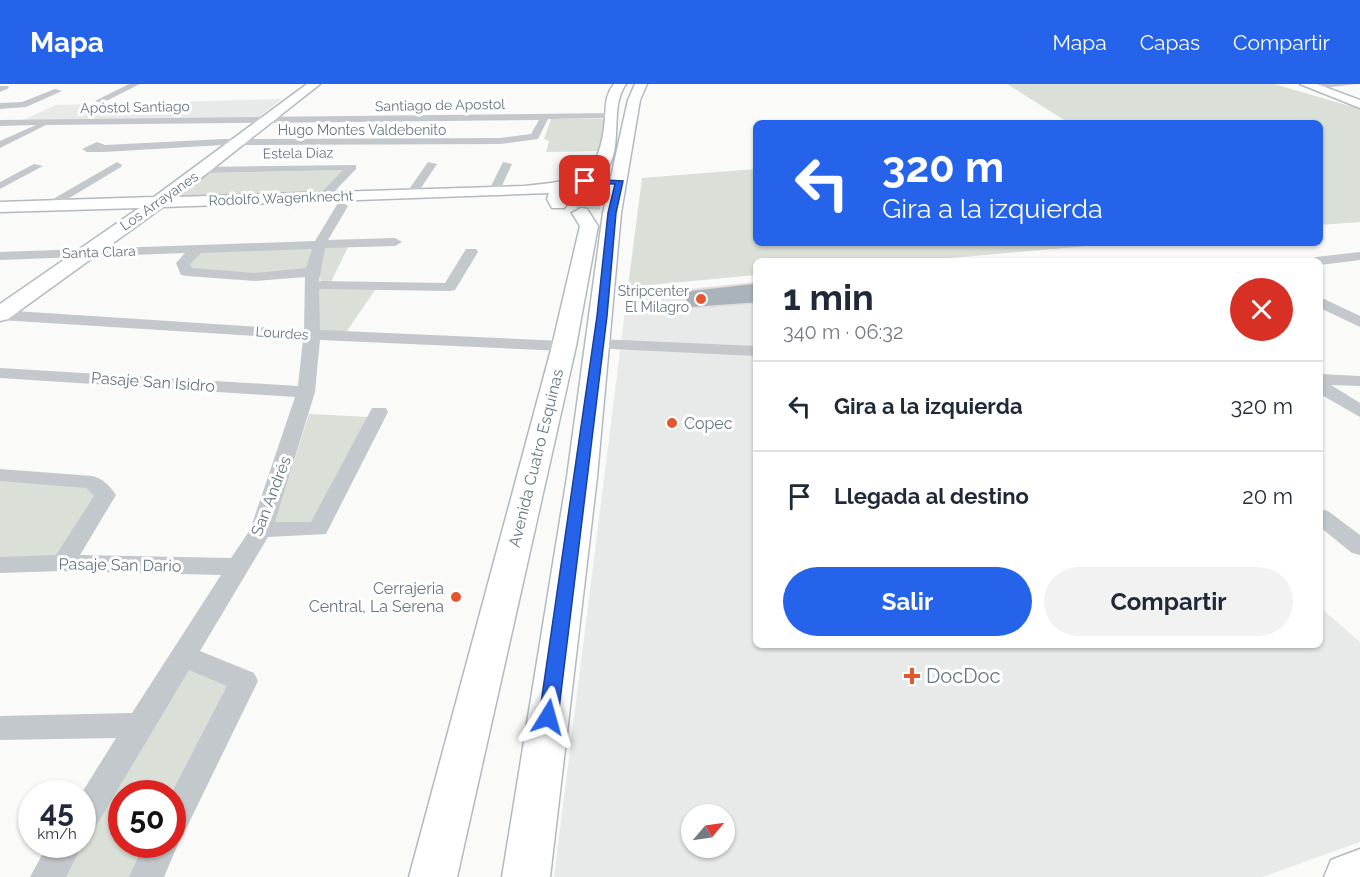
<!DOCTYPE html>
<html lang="es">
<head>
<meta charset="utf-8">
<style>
	:root { --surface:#fff; --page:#f2f2f3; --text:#1f2937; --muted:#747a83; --line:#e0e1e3; --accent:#2563eb }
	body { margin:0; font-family:Raleway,sans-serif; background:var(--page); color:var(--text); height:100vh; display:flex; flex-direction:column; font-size:22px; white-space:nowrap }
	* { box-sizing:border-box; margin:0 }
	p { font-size:20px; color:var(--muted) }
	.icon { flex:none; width:33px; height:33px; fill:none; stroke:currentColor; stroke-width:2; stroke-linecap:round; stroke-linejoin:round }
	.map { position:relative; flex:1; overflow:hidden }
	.sheet { position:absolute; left:753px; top:174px; width:570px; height:390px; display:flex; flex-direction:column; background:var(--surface); border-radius:9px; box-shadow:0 2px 4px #0004 }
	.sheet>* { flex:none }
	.banner { position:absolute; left:753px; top:36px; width:570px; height:126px; border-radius:9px; box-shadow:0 2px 4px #0004; background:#2563eb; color:#fff; overflow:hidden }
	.needle { width:39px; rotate:61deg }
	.buttons { position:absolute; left:681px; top:720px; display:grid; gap:12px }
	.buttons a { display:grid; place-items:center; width:54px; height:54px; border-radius:50%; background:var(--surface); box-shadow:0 2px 4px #0004; font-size:30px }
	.speed { position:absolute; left:18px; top:696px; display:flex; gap:12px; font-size:30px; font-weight:700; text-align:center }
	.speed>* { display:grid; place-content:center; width:78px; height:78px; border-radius:50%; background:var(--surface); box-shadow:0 2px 4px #0004; line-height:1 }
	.speed small { font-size:15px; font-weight:400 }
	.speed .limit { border:9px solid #d22; background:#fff; color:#111 }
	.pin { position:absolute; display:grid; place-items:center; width:51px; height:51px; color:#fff; margin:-26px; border-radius:12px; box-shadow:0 3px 9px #0006 }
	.me { position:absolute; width:66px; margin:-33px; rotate:8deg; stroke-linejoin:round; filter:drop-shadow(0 0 4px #0008) }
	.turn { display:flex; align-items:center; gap:21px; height:126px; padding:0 30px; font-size:27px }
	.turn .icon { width:78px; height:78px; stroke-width:2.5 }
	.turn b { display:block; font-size:42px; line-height:51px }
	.round { display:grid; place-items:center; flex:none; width:63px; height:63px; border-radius:32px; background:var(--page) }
	.summary { display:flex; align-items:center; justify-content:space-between; height:102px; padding:0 30px }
	h1 { font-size:36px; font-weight:700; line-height:45px }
	.cta { display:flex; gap:12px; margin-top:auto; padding:12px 30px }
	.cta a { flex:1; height:69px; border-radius:36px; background:var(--accent); color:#fff; font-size:24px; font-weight:700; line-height:69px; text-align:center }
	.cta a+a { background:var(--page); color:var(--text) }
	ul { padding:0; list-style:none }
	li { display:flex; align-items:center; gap:18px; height:90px; padding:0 30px; border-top:2px solid var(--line) }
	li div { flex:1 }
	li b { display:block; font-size:22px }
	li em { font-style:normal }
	header { display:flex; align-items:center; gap:36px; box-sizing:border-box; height:84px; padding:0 30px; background:var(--accent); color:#fff }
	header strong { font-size:28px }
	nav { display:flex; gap:33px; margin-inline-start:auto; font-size:21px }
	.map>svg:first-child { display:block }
	.built { fill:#e8e9e9; fill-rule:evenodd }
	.green { fill:#dadfd7 }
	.building { fill:#aab3b9; stroke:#dcdcda; stroke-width:1.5 }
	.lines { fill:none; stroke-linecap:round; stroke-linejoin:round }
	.secondary-casing { stroke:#b3babf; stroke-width:3 }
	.street { fill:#c3c8cc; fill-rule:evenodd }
	.secondary { fill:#fff; fill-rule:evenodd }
	.route { fill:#2563eb; stroke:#184099; stroke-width:1.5 }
	.poi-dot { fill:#e4572e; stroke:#fff; stroke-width:2 }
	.labels { text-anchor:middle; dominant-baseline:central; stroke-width:6; stroke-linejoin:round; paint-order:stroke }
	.far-street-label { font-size:14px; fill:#657683; stroke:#fff }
	.far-poi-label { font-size:14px; fill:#657683; stroke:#fff; text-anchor:end }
	.street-label { font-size:16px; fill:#657683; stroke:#fff }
	.poi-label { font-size:16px; fill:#657683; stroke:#fff; text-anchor:start }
	.near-poi-label { font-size:20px; fill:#657683; stroke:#fff; text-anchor:start }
</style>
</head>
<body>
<header>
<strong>Mapa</strong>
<nav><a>Mapa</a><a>Capas</a><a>Compartir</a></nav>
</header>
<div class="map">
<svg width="1360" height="793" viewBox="0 0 1360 793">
	<rect width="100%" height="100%" fill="#fafaf8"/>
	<path class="built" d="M282 15 257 34 21 37 56 21Z
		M756 198V561H1320V523L1360 558V758L1262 793H554L627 211ZM692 730H724V764H692Z"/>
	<path class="green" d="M1007 0H1274L1360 25V138L1320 141V39H1069Z
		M551 35H606L600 67 546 68 549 57 544 55Z
		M756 85V159H1120L917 177H756V191L628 203 642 94Z
		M342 86 345 87 322 110 172 114 208 89Z
		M594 100H605L600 126 577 124 565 115 569 107Z
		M325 161H349L331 198H321L319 186Z
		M313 162 306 187 257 190 192 186 190 179 201 166Z
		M319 203H377L345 250 318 249Z
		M309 330 368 333 311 439H274Z
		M0 396 84 402 96 414 58 474 0 475Z
		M186 581 234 601 172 710H122V760L153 761 137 793H62Z"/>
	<path class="building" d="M756 199V219L687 224 685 207Z"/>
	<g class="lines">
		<g class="secondary-casing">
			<path id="secondary" d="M307 0H320L177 113 524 102C579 96 599 97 605 35 606 21 605 11 614 0H626C610 22 622 55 610 80 600 101 572 96 563 115L567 120 564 124H552L547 115 549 109 163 123 8 235 0 237V220L139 124 0 128V118L154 113Z
				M635 0H647L640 16 621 129 597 393 550 793H502L567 393 603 129 628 16Z
				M1300 0H1317L1360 16V24Z
				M581 124 587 125 598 142 576 262 457 793H409L552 262 580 142 572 129Z
				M1360 765V793H1324L1331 776Z"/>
		</g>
		<path class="street" d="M129 0H140L102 19 95 17Z
			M1322 0H1358L1314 5 1310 3Z
			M0 2H8L9 4 0 8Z
			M55 5 62 7 26 23 0 25V19L22 18Z
			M611 29 616 32 614 34 548 35 538 55 500 60 223 61 104 68H87L82 65 97 58 105 61 223 55 500 54 531 50 539 36 46 41 0 64V57L36 41 0 42V36Z
			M117 78 122 81 121 83 51 125 41 122Z
			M428 78 437 80 415 113H407L405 111Z
			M503 78 512 80 498 110H490L488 108Z
			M34 80 43 82 0 105V98Z
			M356 81V85L327 115 323 117 317 113 343 86 204 89 199 86 204 83Z
			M342 118 348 122 328 156 395 154 402 158 395 162 325 164 319 197 445 199 466 165H476L478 168 455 206 450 207 319 205 320 246 564 257 572 262 564 267 320 256 315 308 275 438H311L372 324H386L388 328 326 450 268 453 200 567 254 589 258 597 183 751 176 754 178 760 164 793H129L144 760H172L171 710 227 602 189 586 93 747 82 751 81 710 116 654 0 656V632L132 629 221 491 63 487 0 489V473L56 471 94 412 86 404 0 397V385L92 392C102 394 110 402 116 411L80 471 231 474 250 446 295 313 0 294V284L298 302 303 255 0 236V226L304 246 305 193 255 197 186 192 181 191 176 179 185 169 0 176V168L315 157 338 119ZM312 165 306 184 255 189 192 184 190 180 201 169Z
			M1360 168V176L1320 181V177H1309L1316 173Z
			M1320 213 1360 232V243L1320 224Z
			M598 255 756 262V272L592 264 590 260Z
			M1320 290 1360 292V302L1331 301 1360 319V333L1320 310Z
			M1320 425 1328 427 1360 451V471L1352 469 1320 443Z
			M82 758 83 760 66 793H30L48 760H82Z"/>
		<use href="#secondary" class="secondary"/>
	</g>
	<path class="route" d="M585 95 623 97 616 129 607 232 558 633 555 639 548 641 542 639 539 633 597 232 608 129 615 100 582 99Z"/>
	<g class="poi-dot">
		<circle cx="701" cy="215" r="6"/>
		<circle cx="672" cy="339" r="6"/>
		<circle cx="456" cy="513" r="6"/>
		<path d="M909 583h6v6h6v6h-6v6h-6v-6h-6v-6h6z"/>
	</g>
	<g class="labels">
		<g class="far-street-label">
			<text transform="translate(440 21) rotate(-1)">Santiago de Apostol</text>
			<text transform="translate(135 23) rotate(-1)">Apóstol Santiago</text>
			<text x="362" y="46">Hugo Montes Valdebenito</text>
			<text transform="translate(298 69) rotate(-1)">Estela Díaz</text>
			<text transform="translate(281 114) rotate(-2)">Rodolfo Wagenknecht</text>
			<text transform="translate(159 117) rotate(-35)">Los Arrayanes</text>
			<text transform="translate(99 168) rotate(-2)">Santa Clara</text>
			<text transform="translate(282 249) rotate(4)">Lourdes</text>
		</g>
		<g class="far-poi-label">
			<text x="689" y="207">Stripcenter<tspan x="689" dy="16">El Milagro</tspan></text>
		</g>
		<g class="street-label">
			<text transform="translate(153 298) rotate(4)">Pasaje San Isidro</text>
			<text transform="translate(536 374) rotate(-76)">Avenida Cuatro Esquinas</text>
			<text transform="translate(271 412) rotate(-69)">San Andrés</text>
			<text transform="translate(120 481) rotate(1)">Pasaje San Dario</text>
		</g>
		<g class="poi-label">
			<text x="684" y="339">Copec</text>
			<text x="444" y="504" text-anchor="end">Cerrajeria<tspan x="444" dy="18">Central, La Serena</tspan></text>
		</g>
		<g class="near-poi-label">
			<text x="926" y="592">DocDoc</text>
		</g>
	</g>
</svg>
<div class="buttons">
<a><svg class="needle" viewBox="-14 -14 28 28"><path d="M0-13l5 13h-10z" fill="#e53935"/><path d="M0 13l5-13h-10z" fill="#747a83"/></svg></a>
</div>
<div class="speed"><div>45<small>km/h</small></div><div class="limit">50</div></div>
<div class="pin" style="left:585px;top:97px;background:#d93025"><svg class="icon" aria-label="arrive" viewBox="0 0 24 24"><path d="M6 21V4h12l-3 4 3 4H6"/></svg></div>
<svg class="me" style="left:548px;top:633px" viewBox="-20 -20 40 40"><path d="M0-17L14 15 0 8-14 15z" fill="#2563eb" stroke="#fff" stroke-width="4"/></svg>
<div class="banner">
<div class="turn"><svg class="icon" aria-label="left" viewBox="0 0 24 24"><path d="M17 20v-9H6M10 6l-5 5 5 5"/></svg><div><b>320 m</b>Gira a la izquierda</div></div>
</div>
<section class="sheet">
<div class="summary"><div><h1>1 min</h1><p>340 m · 06:32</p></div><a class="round" style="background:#d93025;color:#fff"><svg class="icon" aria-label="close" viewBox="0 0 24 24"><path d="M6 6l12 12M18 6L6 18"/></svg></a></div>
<ul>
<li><svg class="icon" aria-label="left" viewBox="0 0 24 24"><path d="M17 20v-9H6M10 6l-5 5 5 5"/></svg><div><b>Gira a la izquierda</b></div><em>320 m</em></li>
<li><svg class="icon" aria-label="arrive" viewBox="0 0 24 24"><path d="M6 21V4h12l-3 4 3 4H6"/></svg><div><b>Llegada al destino</b></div><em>20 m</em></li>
</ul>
<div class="cta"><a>Salir</a><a>Compartir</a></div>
</section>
</div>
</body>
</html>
